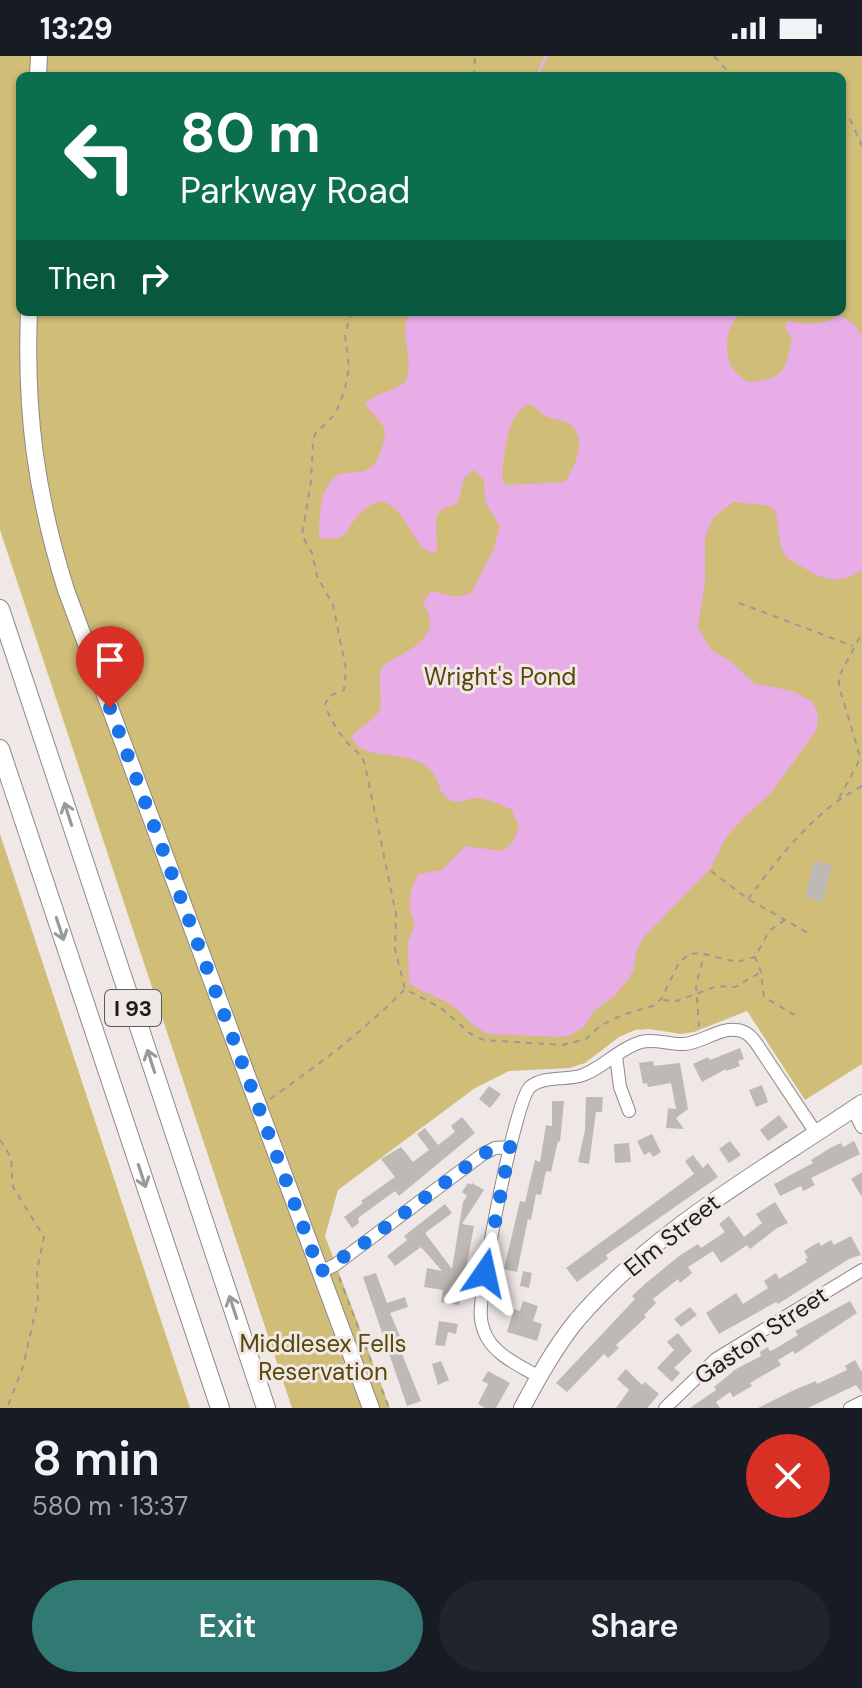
<!DOCTYPE html>
<html lang="en">
<head>
<meta charset="utf-8">
<style>
	:root { --surface:#171b24; --page:#20242c; --text:#f1f3f6; --muted:#9ea1a6; --accent:#317a74 }
	body { margin:0; font-family:"DM Sans",sans-serif; background:var(--page); color:var(--text); height:100vh; display:flex; flex-direction:column; font-size:30px; white-space:nowrap }
	* { box-sizing:border-box; margin:0 }
	p { font-size:26px; color:var(--muted) }
	.icon { flex:none; width:44px; height:44px; fill:none; stroke:currentColor; stroke-width:2; stroke-linecap:round; stroke-linejoin:round }
	.map { position:relative; height:1352px; overflow:hidden }
	.panel { display:flex; flex-direction:column; background:var(--surface); flex:1 }
	.panel>* { flex:none }
	.banner { position:absolute; left:16px; top:16px; width:830px; height:244px; border-radius:12px; box-shadow:0 2px 6px #0004; background:#0b6e4f; color:#fff; overflow:hidden }
	.pin { position:absolute; display:grid; place-items:center; width:68px; height:68px; color:#fff; margin:-82px -34px; border-radius:50% 50% 50% 0; rotate:-45deg; box-shadow:0 0 8px #0007 }
	.pin .icon { rotate:45deg }
	.me { position:absolute; width:88px; margin:-44px; rotate:11deg; stroke-linejoin:round; filter:drop-shadow(0 0 6px #0008) }
	.turn { display:flex; align-items:center; gap:28px; height:168px; padding:0 32px; font-size:36px }
	.turn .icon { width:104px; height:104px; stroke-width:2.5 }
	.turn b { display:block; font-size:56px; line-height:68px }
	.then { display:flex; align-items:center; height:76px; padding:0 32px; background:#0003; gap:16px; font-size:30px }
	.round { display:grid; place-items:center; flex:none; width:84px; height:84px; border-radius:42px; background:var(--page) }
	.head { display:flex; align-items:center; justify-content:space-between; height:136px; padding:0 32px }
	h1 { font-size:48px; font-weight:600; line-height:60px }
	.cta { display:flex; gap:16px; margin-top:auto; padding:16px 32px }
	.cta a { flex:1; height:92px; border-radius:48px; background:var(--accent); color:#fff; font-size:32px; font-weight:600; line-height:92px; text-align:center }
	.cta a+a { background:var(--page); color:var(--text) }
	.status { display:flex; justify-content:space-between; align-items:center; height:56px; padding:0 40px; background:var(--surface); direction:ltr }
	.status svg { height:22px; fill:currentColor }
	.map>svg:first-child { display:block }
	.green { fill:#d0bd77; fill-rule:evenodd }
	.water { fill:#e8ace6; fill-rule:evenodd }
	.lines { fill:none; stroke-linecap:round; stroke-linejoin:round }
	.stream { stroke:#e8ace6; stroke-width:3 }
	.building { fill:#beb9b4 }
	.minor-casing { stroke:#8f8886; stroke-width:14 }
	.major-casing { stroke:#8f8886; stroke-width:18 }
	.highway-casing { stroke:#8f8886; stroke-width:20 }
	.path { stroke:#9e9897; stroke-width:2; stroke-dasharray:6 6; stroke-linecap:butt }
	.minor { stroke:#fff; stroke-width:12 }
	.major { stroke:#fff; stroke-width:16 }
	.highway { stroke:#fff; stroke-width:18 }
	.oneway { stroke:#9a9999 }
	.route { stroke:#1a73e8; stroke-width:14; stroke-dasharray:0 25.2 }
	.labels { text-anchor:middle; dominant-baseline:central; stroke-width:6; stroke-linejoin:round; paint-order:stroke }
	.shield { fill:#f0e8e7; stroke:#5e5a59; stroke-width:2 }
	.shield-label { font-size:22px; font-weight:bold; fill:#1f1d1c }
	.park-label { font-size:24px; fill:#574806; stroke:#f0e8e7 }
	.street-label { font-size:24px; fill:#1f1d1c; stroke:#f0e8e7 }
</style>
</head>
<body>
<div class="status"><b>13:29</b><svg viewBox="0 0 49 12"><path d="M0 12V9h3v3zM5 12V6h3v6zM10 12V3h3v9zM15 12V0h3v12zM26 1h20v11H26zM47 4h2v5h-2z"/></svg></div>
<div class="map">
<svg width="862" height="1352" viewBox="0 0 862 1352">
	<rect width="100%" height="100%" fill="#f0e8e7"/>
	<path class="green" d="M0 0H862V1008L805 1044 747 955 694 976 681 978 649 973 635 974 619 981 585 1007 570 1012 509 1015 475 1032 338 1134 325 1180 390 1352H292L0 474ZM20 20H842V256H20Z
		M0 778 190 1352H0Z"/>
	<path class="water" d="M410 256H741C721 275 721 315 750 326 786 321 784 316 792 284L785 271 787 265C803 268 824 271 839 259L854 268 862 279V514C841 528 824 525 804 512 798 508 788 504 784 497 778 489 779 465 775 454L765 449 733 446 713 462 705 481V525L698 571 711 594 730 605 754 627 792 635 812 645 818 656 817 673 772 736 742 763 726 782 710 813 644 881 636 896 634 913 627 925 613 941 594 955 585 970 569 980 558 981 489 978C471 972 464 956 448 947 436 939 419 937 409 926L408 887 415 867C406 852 409 832 419 818L442 814 465 790 503 795 514 784 519 771 511 753C500 749 486 742 475 742 466 743 459 749 450 744 432 733 445 715 414 704 391 695 366 704 351 682 358 671 374 665 379 655 384 641 375 626 383 610 398 598 431 589 430 565 430 559 425 551 423 546L431 535 455 541 471 537 493 495 500 470 485 446 484 424 474 414 464 422 458 447 441 454 436 461 437 494 434 497C412 494 409 453 381 445 373 448 365 451 359 458 344 475 349 486 319 482 319 464 319 435 334 422 351 408 371 430 382 391 384 385 386 379 384 372 380 362 370 357 365 348 376 336 394 336 406 325 415 299 397 281 410 256ZM529 348C538 351 541 359 550 362 557 364 563 363 569 368 589 382 575 410 565 426L506 429 502 422C504 399 506 358 529 348Z"/>
	<g class="lines">
		<path class="stream" d="M537 20 546 0"/>
	</g>
	<path class="building" d="M814 805 832 809 823 845 805 841Z
		M740 992 744 1003 738 1005 740 1010 726 1015V1013L702 1026 693 1008 708 1001 710 1004Z
		M653 1005 654 1010 680 1007 688 1053 676 1062 684 1073 666 1072 668 1052 676 1053 671 1027 648 1031 647 1027 643 1028 639 1007Z
		M762 1029 768 1046 756 1051 749 1034Z
		M489 1030 501 1038 490 1052 479 1043Z
		M586 1041H603L602 1056H596L589 1108 578 1106 585 1074Z
		M552 1045H564L560 1086 558 1085 551 1116 546 1115 541 1139 536 1138 531 1164 528 1163 517 1216 504 1213 520 1145 525 1146 535 1104 540 1106 546 1069 552 1070Z
		M779 1059 788 1071 768 1085 760 1074Z
		M462 1061 475 1077 399 1140 395 1135 358 1162 359 1167 352 1172 344 1161 363 1147 361 1145 395 1121 381 1103 401 1091 413 1106 429 1094 417 1078 425 1072 438 1089 455 1076 451 1070Z
		M652 1078 661 1096 653 1101 650 1096 644 1099 637 1085Z
		M730 1085 741 1099 729 1107 719 1093Z
		M854 1085 860 1098 811 1122 815 1129 803 1135 801 1130 780 1140 774 1128 813 1107 811 1104 832 1091 841 1087 843 1091Z
		M629 1087 631 1106 615 1107 614 1088Z
		M693 1099 703 1112 708 1107 718 1121 606 1199 608 1203 577 1226 566 1212 694 1118 685 1105Z
		M862 1116V1141L851 1123Z
		M468 1127 471 1129 472 1127 484 1134 462 1168 474 1170 459 1249 441 1246 443 1234 424 1231 427 1212 442 1215 421 1191 395 1210 387 1200 407 1184 404 1180 445 1148 452 1157 425 1177 452 1213 463 1146 467 1140 462 1136Z
		M775 1146 788 1167 777 1172 750 1193 747 1189 721 1207 713 1195 688 1211 692 1217 680 1227 678 1223 653 1243 656 1247 644 1259 646 1261 616 1289 619 1292 608 1302 604 1298 567 1336 556 1327 635 1243 632 1240 646 1227 679 1200 698 1188 701 1192 725 1176 719 1168 729 1160 744 1181 762 1167 756 1158Z
		M851 1180 861 1199 849 1203 778 1248 776 1246 719 1278 706 1257 736 1237 743 1248 768 1232 764 1225 776 1217 779 1223 807 1206 805 1203 808 1202 804 1195 819 1186 821 1190 831 1184 834 1189Z
		M523 1215 532 1217 529 1232 520 1230Z
		M376 1217 387 1247 405 1241 408 1251 390 1257 405 1292 400 1293 421 1345 407 1350 363 1221Z
		M523 1245 538 1250 533 1265 542 1268 537 1285 507 1276 514 1253 520 1255Z
		M850 1245 857 1257 795 1298 793 1295 778 1304 781 1309 750 1327 752 1330 733 1341 730 1336 716 1346 720 1352H690L716 1334 714 1331 736 1313 761 1300 760 1296 768 1291 770 1295 773 1294 798 1279 795 1275Z
		M690 1251 697 1259 681 1271 674 1263Z
		M439 1265 458 1268 456 1278 448 1276 445 1290 435 1289Z
		M678 1277 692 1295 674 1312 680 1317 672 1326 657 1312 674 1294 667 1286Z
		M855 1304 862 1316V1337L856 1329 808 1352H758L794 1334 816 1325 817 1328 847 1314 845 1310Z
		M441 1305 449 1324 438 1329 432 1308Z
		M626 1313 642 1329 645 1326 659 1338 647 1352H616L629 1334 617 1323Z
		M488 1315 510 1327 496 1352H485L478 1348 488 1328 482 1325Z"/>
	<g class="lines">
		<g class="minor-casing">
			<path id="minor" d="M616 1000 620 1031 629 1055
				M853 1053 862 1071
				M320 1216 335 1209 483 1098 495 1092 510 1091
				M539 1321C519 1309 492 1298 484 1275 481 1267 480 1259 481 1251 482 1222 515 1045 530 1031 544 1019 567 1025 583 1019 604 1011 620 992 641 986 656 982 669 989 684 988 702 987 718 972 736 974 745 974 751 980 756 987L816 1077
				M665 1352 716 1303 862 1214
				M850 1352 862 1346"/>
		</g>
		<g class="major-casing">
			<path id="major" d="M38 20 39 0
				M29 256C25 357 36 438 66 534L371 1352
				M522 1352C538 1322 555 1291 577 1264 656 1172 763 1114 862 1047"/>
		</g>
		<g class="highway-casing">
			<path id="highway" d="M0 553 266 1352
				M0 693 220 1352"/>
		</g>
		<path class="path" d="M714 0 732 20
			M474 20 475 0
			M842 54 850 63 862 90
			M352 256 345 278 349 311 345 333 336 357 315 378 313 385 311 425 302 479 312 497 317 520 333 549 346 613 344 634 329 640 325 649C331 665 341 682 354 693 360 699 362 700 365 709L396 858 395 893 405 933 441 952 471 978 484 984 562 989 586 983 600 970 622 959 653 950 661 943 679 907 689 898 700 897 737 906 755 901
			M739 547 853 590
			M839 742 858 707 859 697 839 631V620L862 577
			M711 815 748 843 808 877
			M748 843C780 800 814 755 862 730
			M785 864 770 874 755 901 761 916 764 941 798 961
			M663 944 677 945 717 930 735 931 761 916
			M699 971 696 929 704 899
			M270 1043C318 1009 363 976 404 934
			M0 1084 11 1101 13 1131 44 1181 37 1215 38 1244 23 1311 7 1352
			M339 1221 389 1352"/>
		<use href="#minor" class="minor"/>
		<use href="#major" class="major"/>
		<use href="#highway" class="highway"/>
	</g>
	<defs><path id="oneway-shaft" d="M-6 0H5M1.5-3L5.5 0L1.5 3" fill="none" stroke-width="1.6" stroke-linecap="round" stroke-linejoin="round" transform="scale(2)"/></defs>
	<g class="oneway">
		<use href="#oneway-shaft" transform="translate(68 758) rotate(-108)"/>
		<use href="#oneway-shaft" transform="translate(60 873) rotate(72)"/>
		<use href="#oneway-shaft" transform="translate(151 1005) rotate(-108)"/>
		<use href="#oneway-shaft" transform="translate(142 1120) rotate(72)"/>
		<use href="#oneway-shaft" transform="translate(233 1251) rotate(-108)"/>
	</g>
	<g class="lines">
		<path class="route" d="M110 652 320 1216 359 1191 483 1098 495 1092 510 1091 485 1217"/>
	</g>
	<g class="labels">
		<rect class="shield" x="105" y="934" width="56" height="36" rx="6"/>
		<g class="shield-label">
			<text x="133" y="952">I 93</text>
		</g>
		<g class="park-label">
			<text x="500" y="620">Wright's Pond</text>
			<text x="323" y="1287">Middlesex Fells<tspan x="323" dy="28">Reservation</tspan></text>
		</g>
		<g class="street-label">
			<text transform="translate(672 1179) rotate(-39)">Elm Street</text>
			<text transform="translate(761 1279) rotate(-34)">Gaston Street</text>
		</g>
	</g>
</svg>
<div class="pin" style="left:110px;top:652px;background:#d93025"><svg class="icon" aria-label="arrive" viewBox="0 0 24 24"><path d="M6 21V4h12l-3 4 3 4H6"/></svg></div>
<svg class="me" style="left:485px;top:1217px" viewBox="-20 -20 40 40"><path d="M0-17L14 15 0 8-14 15z" fill="#1a73e8" stroke="#fff" stroke-width="4"/></svg>
<div class="banner">
<div class="turn"><svg class="icon" aria-label="left" viewBox="0 0 24 24"><path d="M17 20v-9H6M10 6l-5 5 5 5"/></svg><div><b>80 m</b>Parkway Road</div></div>
<div class="then">Then<svg class="icon" aria-label="right" viewBox="0 0 24 24"><path d="M7 20v-9h11M14 6l5 5-5 5"/></svg></div>
</div>
</div>
<section class="panel">
<div class="head"><div><h1>8 min</h1><p>580 m · 13:37</p></div><a class="round" style="background:#d93025;color:#fff"><svg class="icon" aria-label="close" viewBox="0 0 24 24"><path d="M6 6l12 12M18 6L6 18"/></svg></a></div>
<div class="cta"><a>Exit</a><a>Share</a></div>
</section>
</body>
</html>
